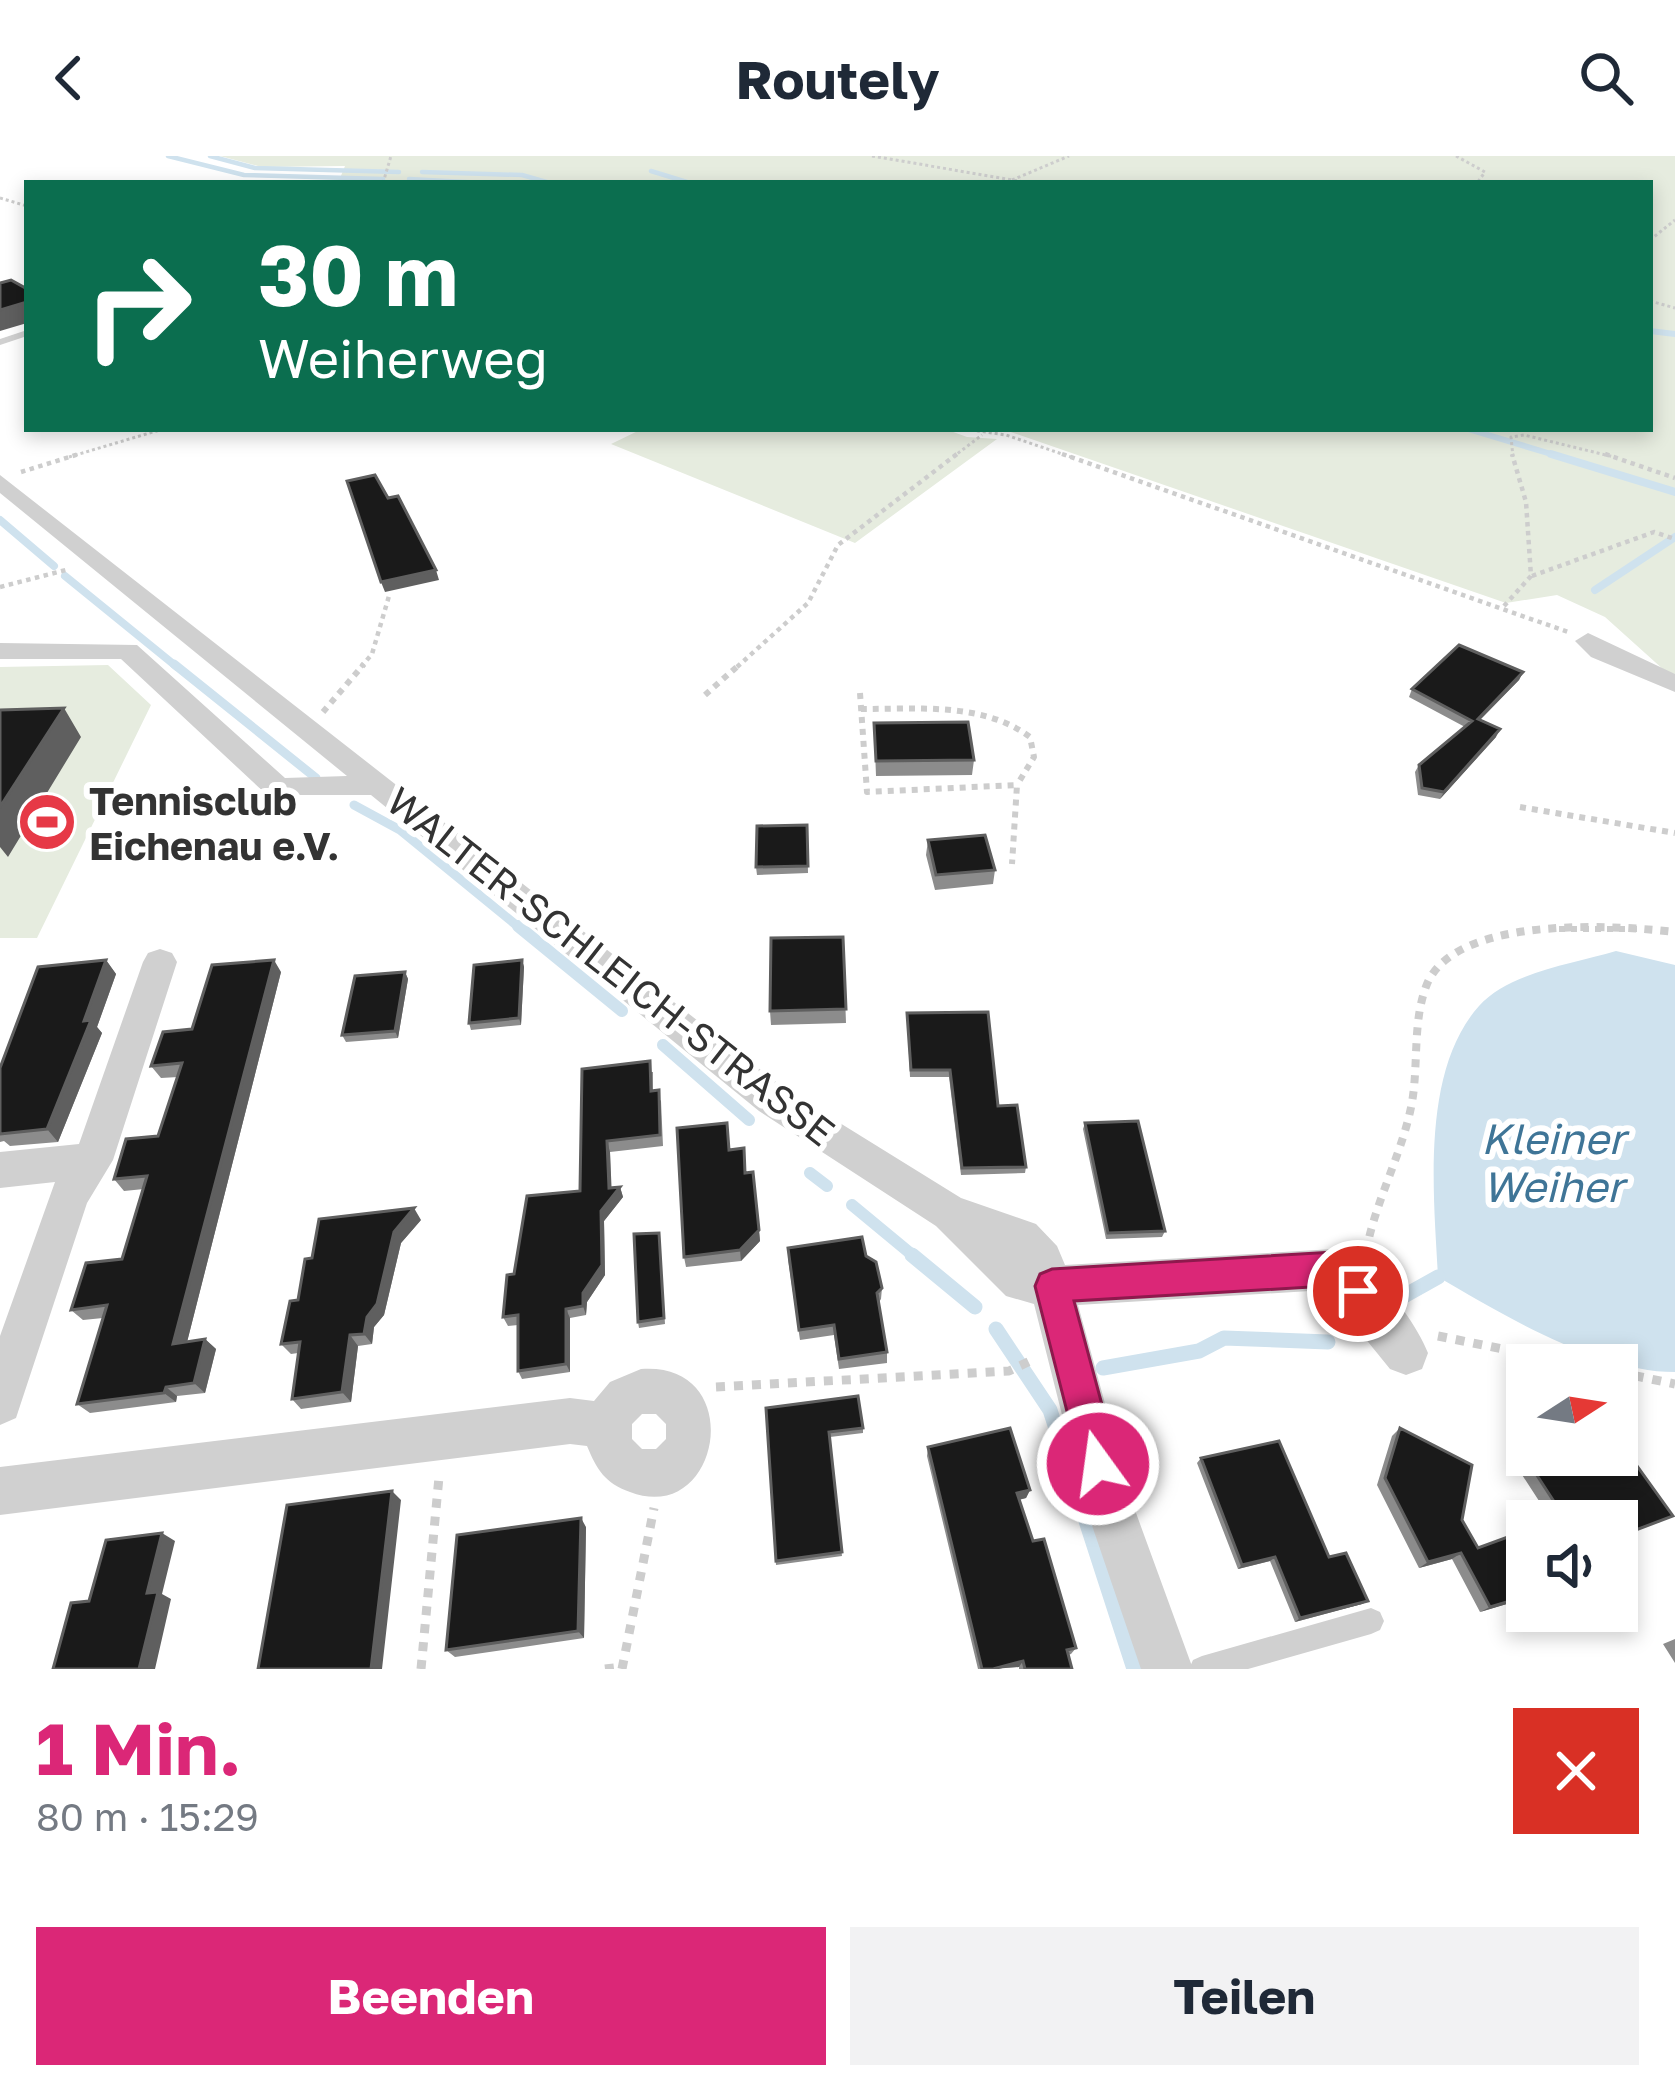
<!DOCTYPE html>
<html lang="de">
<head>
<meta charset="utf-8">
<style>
	:root { --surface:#fff; --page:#f2f2f3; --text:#1f2937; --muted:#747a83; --accent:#db2777 }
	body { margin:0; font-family:"Golos Text",sans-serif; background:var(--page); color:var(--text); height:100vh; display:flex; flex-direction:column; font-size:45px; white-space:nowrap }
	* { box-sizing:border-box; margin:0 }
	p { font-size:39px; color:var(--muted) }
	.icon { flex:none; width:66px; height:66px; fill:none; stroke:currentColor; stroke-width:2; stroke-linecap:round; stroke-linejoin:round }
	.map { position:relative; height:1513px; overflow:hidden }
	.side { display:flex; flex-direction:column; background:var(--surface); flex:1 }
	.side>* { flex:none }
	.hud { position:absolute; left:24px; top:24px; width:1629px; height:252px; border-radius:0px; box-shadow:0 6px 18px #0003; background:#0b6e4f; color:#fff; overflow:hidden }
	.needle { width:78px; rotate:78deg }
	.buttons { position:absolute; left:1506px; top:1188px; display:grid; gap:24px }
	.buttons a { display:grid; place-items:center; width:132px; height:132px; border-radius:0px; background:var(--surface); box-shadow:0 6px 18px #0003; font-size:60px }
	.pin { position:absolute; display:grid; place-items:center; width:102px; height:102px; color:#fff; margin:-51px; border:6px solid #fff; border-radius:50%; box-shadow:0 3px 12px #0007 }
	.me { position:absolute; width:132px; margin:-66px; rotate:346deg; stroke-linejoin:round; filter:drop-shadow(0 0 9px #0008) }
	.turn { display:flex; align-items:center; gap:42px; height:252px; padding:0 36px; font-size:54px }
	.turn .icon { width:156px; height:156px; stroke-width:2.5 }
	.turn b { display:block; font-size:84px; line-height:102px }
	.round { display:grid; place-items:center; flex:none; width:126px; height:126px; border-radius:0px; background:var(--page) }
	.overview { display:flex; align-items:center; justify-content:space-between; height:204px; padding:0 36px }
	h1 { font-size:72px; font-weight:700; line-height:90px; color:var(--accent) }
	.cta { display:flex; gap:24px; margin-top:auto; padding:24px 36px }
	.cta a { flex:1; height:138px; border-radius:0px; background:var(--accent); color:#fff; font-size:48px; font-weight:700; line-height:138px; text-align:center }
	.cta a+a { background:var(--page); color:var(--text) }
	header { display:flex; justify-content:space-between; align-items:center; height:156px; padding:0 36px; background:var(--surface); font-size:54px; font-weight:700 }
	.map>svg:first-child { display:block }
	.green { fill:#e6ecdf }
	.water { fill:#cfe2ee }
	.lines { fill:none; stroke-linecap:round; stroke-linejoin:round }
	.stream-far5 { stroke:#cfe2ee; stroke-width:4.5 }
	.stream-far4 { stroke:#cfe2ee; stroke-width:6 }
	.stream-far3 { stroke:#cfe2ee; stroke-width:8 }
	.stream-far2 { stroke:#cfe2ee; stroke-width:9 }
	.stream-far1 { stroke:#cfe2ee; stroke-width:12 }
	.stream { stroke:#cfe2ee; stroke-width:15 }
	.path-far4 { stroke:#cdcdcd; stroke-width:3; stroke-dasharray:3 3; stroke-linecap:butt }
	.path-far3 { stroke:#cdcdcd; stroke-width:4.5; stroke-dasharray:4.5 4.5; stroke-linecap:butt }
	.path-far2 { stroke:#cdcdcd; stroke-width:6; stroke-dasharray:6 6; stroke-linecap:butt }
	.path-far1 { stroke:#cdcdcd; stroke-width:8; stroke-dasharray:8 8; stroke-linecap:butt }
	.path { stroke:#cdcdcd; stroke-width:9; stroke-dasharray:9 9; stroke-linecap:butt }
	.service { fill:#d0d0d0; fill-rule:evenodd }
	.minor { fill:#d0d0d0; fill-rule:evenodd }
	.wall { fill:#8c8c8c }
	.shaded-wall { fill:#5f5f5f }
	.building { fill:#1a1a1a; stroke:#5f5f5f; stroke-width:3 }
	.route { fill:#db2777; stroke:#8e194d; stroke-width:3 }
	.labels { text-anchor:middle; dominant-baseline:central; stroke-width:12; stroke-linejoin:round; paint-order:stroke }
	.poi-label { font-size:39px; font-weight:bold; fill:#333; stroke:#fff; text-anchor:start }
	.street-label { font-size:39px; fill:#333; stroke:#fff }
	.water-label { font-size:42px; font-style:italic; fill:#3f7597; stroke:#fff }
</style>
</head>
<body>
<header><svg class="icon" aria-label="back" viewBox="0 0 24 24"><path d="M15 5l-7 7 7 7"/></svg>Routely<svg class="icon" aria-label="search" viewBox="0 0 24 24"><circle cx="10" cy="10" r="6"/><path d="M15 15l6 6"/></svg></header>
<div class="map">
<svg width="1675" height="1513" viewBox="0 0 1675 1513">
	<rect width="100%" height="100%" fill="#fff"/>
	<path class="green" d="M220 0H1675V524L1605 461 1557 439 1506 447 1002 273H1650V27H338L345 10 262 11Z
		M642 273H945L967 281 997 283 855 387 611 288Z
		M108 509 151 549 37 782H0V511Z"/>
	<path class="water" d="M1616 795 1675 809V1216C1598 1216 1505 1160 1438 1121 1434 1041 1420 916 1479 850 1509 816 1573 808 1616 795Z"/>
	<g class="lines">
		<path class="stream-far5" d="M168 0 244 19 383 23
			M210 0 255 12 399 16
			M651 15 690 27
			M422 16 522 19 550 27
			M409 23 484 27"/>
		<path class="stream-far4" d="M1650 175 1675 178
			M1468 273 1561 301"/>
		<path class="stream-far3" d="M1551 298 1675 336
			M0 364 54 410
			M65 420 177 511
			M1595 434 1675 381"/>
		<path class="stream-far2" d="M174 508 316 622
			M354 649 400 674 521 773"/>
		<path class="stream-far1" d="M518 770 622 855
			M663 889 749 964
			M810 1017 827 1030
			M852 1049 916 1102"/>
		<path class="stream" d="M912 1099 975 1151
			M1404 1140 1438 1121
			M996 1173 1050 1254 1134 1513
			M1103 1212 1199 1195 1224 1182 1328 1186"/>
		<path class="path-far4" d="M872 0 1030 27
			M1456 0 1485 16 1477 27
			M1012 24 1069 0
			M383 27 391 0
			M0 42 27 50
			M1650 84 1675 64
			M1650 145 1675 152
			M965 273 1006 279 1071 301
			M69 301 163 273
			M953 301 982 279
			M1513 301 1511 281 1524 279 1614 301"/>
		<path class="path-far3" d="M1062 298 1568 476
			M1605 298 1675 322
			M21 316 79 298
			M1532 420 1654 376 1675 383
			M0 431 66 414
			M1504 450 1531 420 1526 346 1512 298
			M361 511 372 498 389 440
			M737 511 808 447 838 389 957 298"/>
		<path class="path-far2" d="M860 537 867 636 1017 629 1012 708
			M705 539 740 508
			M861 553C917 553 983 546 1030 581L1034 601 1017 629
			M323 556 364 508
			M1520 651 1675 677
			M1559 773H1643"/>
		<path class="path-far1" d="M1366 1096C1375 1047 1399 1004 1410 956 1420 914 1411 868 1427 828 1456 759 1614 769 1675 776"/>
		<path class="path" d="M1438 1180 1583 1209
			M1617 1216 1675 1228
			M716 1231 1009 1215 1030 1205
			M421 1513 439 1321
			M605 1513 622 1511
			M622 1513 654 1352"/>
		<path class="service" d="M27 174V180L0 189V183Z
			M1371 1452 1380 1456 1384 1465 1380 1474 1371 1478 1248 1513H1189L1193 1504 1202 1500Z"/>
		<path class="minor" d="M0 319 785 933 961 1042 1036 1068 1057 1090 1065 1109 1334 1093C1372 1108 1413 1160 1428 1197L1422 1213 1406 1219 1390 1213 1326 1134 1078 1149 1132 1346 1193 1513H1141L1084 1346 1034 1148 1006 1140 936 1070 759 955 371 639H267L121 503H0V487L137 489 285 622 347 620 0 337Z
			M1588 477 1675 518V536L1591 501 1575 485Z
			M160 793 172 797 177 806 113 1004 87 1047 16 1262 0 1269V1180L55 1026 0 1032V996L79 988 143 806 148 797Z
			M641 1213C749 1205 721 1371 630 1336 605 1327 597 1314 587 1290L570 1288 0 1359V1311L570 1242 594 1245 610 1226ZM642 1258H656L666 1268V1283L656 1293H642L632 1283V1268Z"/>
	</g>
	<path class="wall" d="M1523 516 1519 524 1480 564 1496 581 1440 643 1418 639 1415 616 1419 609 1465 571 1409 541 1412 533Z
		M874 567 974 604 972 619 876 620Z
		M807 669 808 717 757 719 756 711Z
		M928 684 995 714 993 728 935 734 926 699Z
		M843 781 846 867 771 869 770 855Z
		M106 804 116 818 97 871 102 877 58 986 10 990 4 985 0 986V912Z
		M522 804 524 811 521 869 471 874 469 867Z
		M281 816 187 1186 205 1183 216 1193 205 1237 177 1240 176 1246 90 1257 77 1248 103 1162 83 1164 71 1154 122 1103 144 1033 124 1035 114 1023 158 980 178 921 161 922 151 910 192 873Z
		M405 816 408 823 398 882 346 886 342 879Z
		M907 857 998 950 1026 1011 1025 1017 961 1019 949 921H910Z
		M582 913 653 916V935L661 945 663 990 610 996 611 1032 620 1031 623 1041 604 1065 605 1119 587 1146 586 1159 570 1162V1216L522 1223 518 1215V1169L508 1170 503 1161 514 1118 580 1035Z
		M1085 967 1165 1075 1162 1081 1106 1083 1083 973Z
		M730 994 746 1017 753 1016 760 1085 741 1105 686 1111 684 1101Z
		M421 1064 401 1087 384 1159 374 1171 372 1188 358 1190 351 1246 301 1253 292 1243 298 1197 291 1198 281 1188 298 1144Z
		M660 1083 665 1168 639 1172 638 1166Z
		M866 1100 882 1132 881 1143 879 1146 887 1196V1207L839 1213 834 1179 800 1184 788 1103Z
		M766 1252 863 1272V1277L830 1281 842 1400 776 1409Z
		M1400 1272 1462 1364 1478 1392 1527 1442 1480 1456 1452 1403 1419 1412 1377 1329 1392 1280Z
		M928 1291 1030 1334 1026 1342 1019 1344 1033 1385 1076 1492 1071 1498 1068 1499 1072 1513H1019V1511L978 1513 927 1300Z
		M1201 1302 1329 1401 1368 1445 1362 1448 1295 1466 1270 1405 1238 1413 1197 1307Z
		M1527 1304 1660 1367 1552 1365 1517 1311Z
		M586 1371 584 1482 455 1501 446 1494Z
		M1675 1483V1507L1663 1488Z"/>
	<path class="shaded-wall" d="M27 146V167L0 175V154Z
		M436 414 439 424 385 436 381 426Z
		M1523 516 1519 524 1474 570 1478 563Z
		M64 552 81 581 8 701 0 691V651Z
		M1500 573 1496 581 1440 643 1444 636Z
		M106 804 116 818 97 871 102 877 58 986 47 973Z
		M274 804 281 816 184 1198 173 1188Z
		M522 804 524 811 521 869 519 862Z
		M405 816 408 823 398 882 395 875Z
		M607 985 610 996 612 1042 620 1031 623 1041 604 1065 605 1119 587 1146 586 1159 583 1150V1137L601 1055 609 1032Z
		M414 1052 421 1064 401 1087 384 1159 374 1171 372 1188 364 1178 367 1161 394 1076Z
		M759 1074 760 1085 741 1105 740 1094Z
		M566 1153 570 1162V1216L566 1208Z
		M350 1179 358 1190 351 1246 342 1236Z
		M205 1183 216 1193 205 1237 194 1227Z
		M166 1231 177 1240 176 1246 164 1237Z
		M1030 1334 1026 1342 1013 1345 1017 1337Z
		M392 1335 401 1344 382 1513H371Z
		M581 1362 586 1371 584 1482 578 1475Z
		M162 1377 175 1385 162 1438 171 1443 155 1513H139L147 1437Z
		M1461 1397 1452 1403 1419 1412 1428 1406Z
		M1275 1401 1270 1405 1238 1413 1242 1409Z
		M1527 1440V1442L1480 1456 1490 1451Z
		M1368 1445 1362 1448 1295 1466 1300 1462Z
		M1023 1505 1019 1511 993 1513Z"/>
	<path class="building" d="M11 124 27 133V146L0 154V127Z
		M375 319 388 342 398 340 436 414 381 426 347 325Z
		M1459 489 1523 516 1478 563 1500 573 1444 636 1422 632 1419 609 1472 565 1412 533Z
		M64 552 0 651V554Z
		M968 566 974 604 876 605 874 567Z
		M807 669 808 710 756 711 757 670Z
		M985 679 995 714 936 719 928 684Z
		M843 781 846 853 770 855 771 782Z
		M106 804 84 865 91 864 47 973 0 978V912L38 811Z
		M274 804 173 1188 205 1183 194 1227 166 1231 164 1237 77 1248 107 1149 71 1154 86 1107 122 1103 147 1020 114 1023 126 983 158 980 182 907 151 910 163 876 192 873 212 809Z
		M522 804 519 862 469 867 474 809Z
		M405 816 395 875 342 879 355 820Z
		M988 856 998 950 1017 949 1026 1011 962 1012 950 914H911L907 857Z
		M650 905 651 935 659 934 660 979 607 985 609 1032 620 1031 601 1055 602 1109 583 1137V1150L566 1153V1208L518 1215V1159L503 1161 507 1119 514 1118 527 1040 580 1035 582 913Z
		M1138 965 1165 1075 1108 1077 1085 967Z
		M727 967 729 994 744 992 745 1017 753 1016 759 1074 740 1094 684 1101 677 972Z
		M414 1052 394 1076 377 1148 367 1161 364 1178 350 1179 342 1236 292 1243 300 1186 281 1188 290 1145 298 1144 305 1103 312 1102 319 1063Z
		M659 1077 664 1162 638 1166 634 1078Z
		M862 1081 866 1100 876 1106 882 1132 877 1137 887 1196 839 1203 834 1169 799 1174 788 1092Z
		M858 1240 863 1272 829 1276 842 1396 776 1405 766 1252Z
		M1010 1272 1030 1334 1017 1337 1033 1385 1044 1383 1076 1492 1067 1494 1072 1513H1025L1023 1505 993 1513H982L928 1291Z
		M1400 1272 1472 1309 1462 1364 1478 1392 1527 1374V1440L1490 1451 1461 1397 1428 1406 1385 1322Z
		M1617 1282 1673 1360 1617 1381V1365H1553L1564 1361 1527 1304 1541 1299H1617Z
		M1279 1285 1329 1401 1346 1397 1368 1445 1300 1462 1275 1401 1242 1409 1201 1302Z
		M392 1335 371 1513H258L287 1349Z
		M581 1362 578 1475 446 1494 457 1379Z
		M162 1377 147 1437 158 1436 139 1513H53L71 1447 89 1445 106 1384Z"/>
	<path class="route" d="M1334 1096 1370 1123 1375 1135 1370 1147 1358 1152 1327 1130 1074 1145 1118 1308 1112 1322 1098 1328 1084 1322 1035 1130 1040 1118 1052 1113Z"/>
	<defs>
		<g id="stadium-disc" transform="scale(3)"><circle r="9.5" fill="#e63946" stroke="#fff"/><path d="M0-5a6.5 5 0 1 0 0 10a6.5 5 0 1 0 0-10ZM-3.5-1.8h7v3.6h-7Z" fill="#fff"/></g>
	</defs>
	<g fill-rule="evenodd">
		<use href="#stadium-disc" x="47" y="666"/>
	</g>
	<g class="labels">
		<g class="poi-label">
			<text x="89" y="644">Tennisclub<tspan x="89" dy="45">Eichenau e.V.</tspan></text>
		</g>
		<g class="street-label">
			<text transform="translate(611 810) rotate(38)">WALTER-SCHLEICH-STRASSE</text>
		</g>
		<g class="water-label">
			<text x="1553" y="982">Kleiner<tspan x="1553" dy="48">Weiher</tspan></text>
		</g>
	</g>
</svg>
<div class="buttons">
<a><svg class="needle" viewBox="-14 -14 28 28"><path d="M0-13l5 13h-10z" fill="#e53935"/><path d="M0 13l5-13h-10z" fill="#747a83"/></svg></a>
<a><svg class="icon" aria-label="sound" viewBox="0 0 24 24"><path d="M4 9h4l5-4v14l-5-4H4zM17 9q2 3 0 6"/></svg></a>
</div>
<div class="pin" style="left:1358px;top:1135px;background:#d93025"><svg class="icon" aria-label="arrive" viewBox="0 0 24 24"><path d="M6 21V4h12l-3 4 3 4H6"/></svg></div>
<svg class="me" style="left:1098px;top:1308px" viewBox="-20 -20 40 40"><circle r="17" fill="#db2777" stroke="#fff" stroke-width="3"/><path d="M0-11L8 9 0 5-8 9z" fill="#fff"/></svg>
<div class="hud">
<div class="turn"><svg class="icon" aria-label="right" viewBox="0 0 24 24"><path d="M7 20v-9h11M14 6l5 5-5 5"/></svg><div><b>30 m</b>Weiherweg</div></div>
</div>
</div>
<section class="side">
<div class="overview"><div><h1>1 Min.</h1><p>80 m · 15:29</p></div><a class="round" style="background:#d93025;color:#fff"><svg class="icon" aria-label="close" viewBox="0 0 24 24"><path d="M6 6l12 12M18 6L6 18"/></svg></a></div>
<div class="cta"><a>Beenden</a><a>Teilen</a></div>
</section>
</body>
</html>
